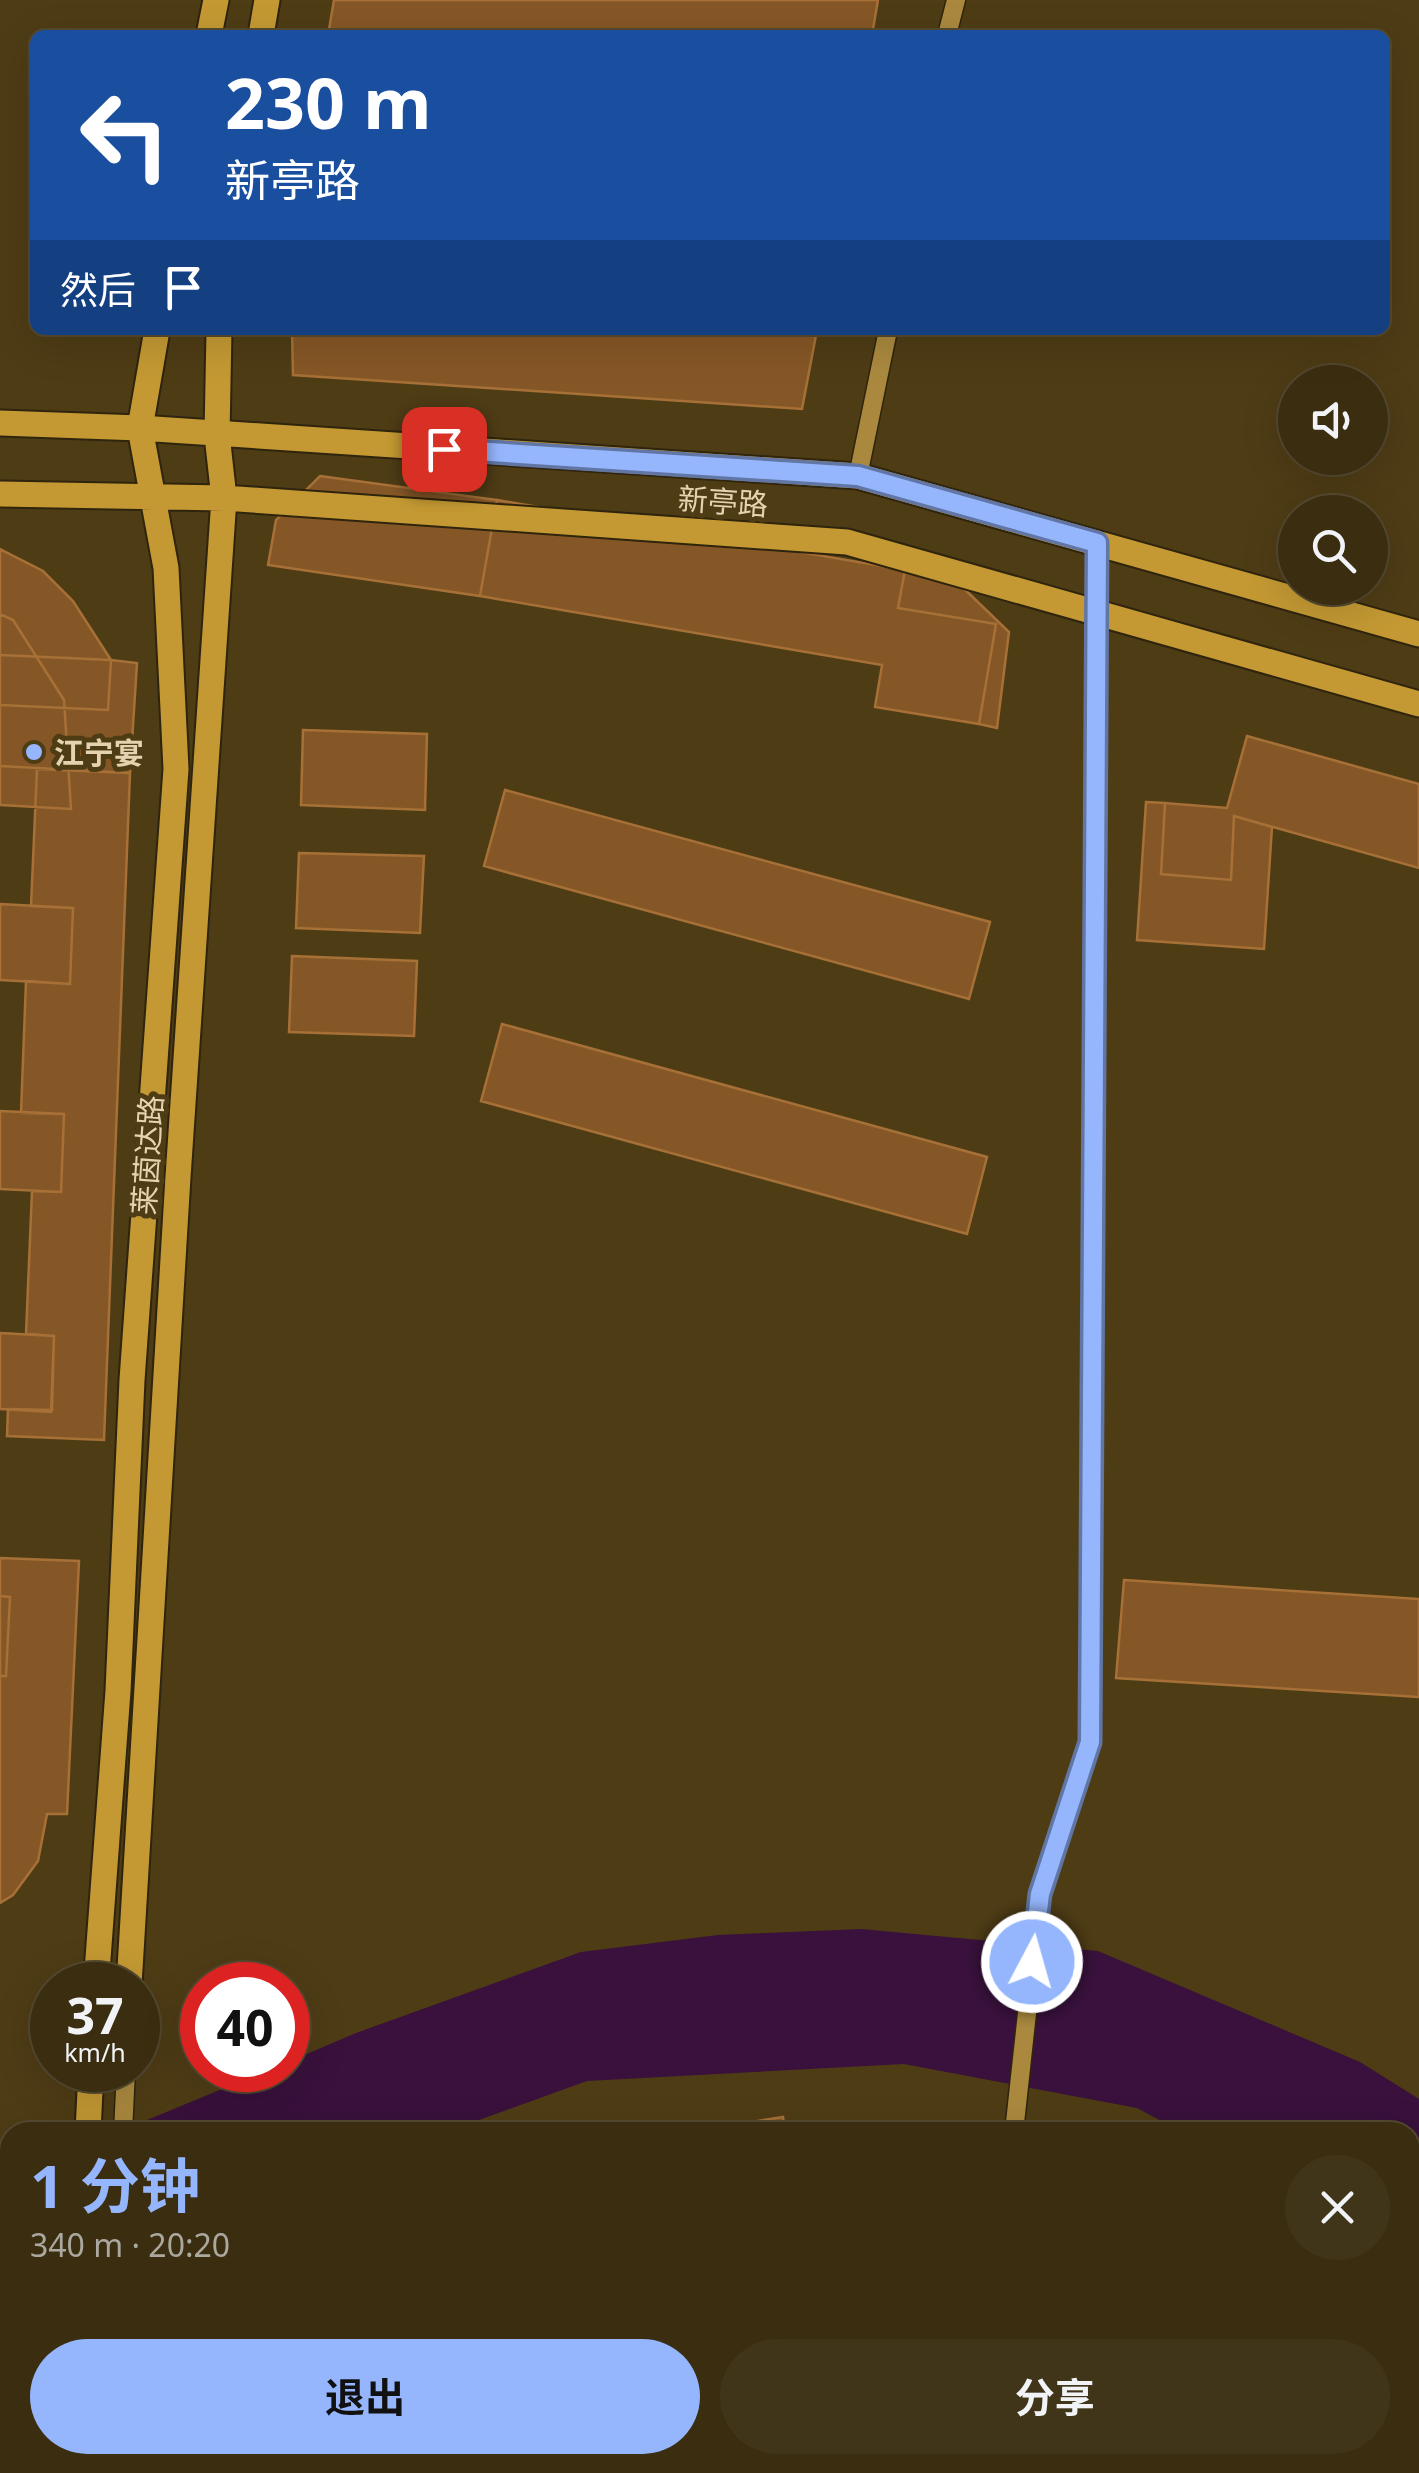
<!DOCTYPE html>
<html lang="zh">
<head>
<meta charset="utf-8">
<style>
	:root { --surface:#3a2d10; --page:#413519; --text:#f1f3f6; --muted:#aba89f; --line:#544930; --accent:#95b6fd }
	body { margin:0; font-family:"Noto Sans","Noto Sans SC",sans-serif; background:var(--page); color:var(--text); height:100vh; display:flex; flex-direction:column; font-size:38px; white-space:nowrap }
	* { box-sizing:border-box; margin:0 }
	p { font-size:32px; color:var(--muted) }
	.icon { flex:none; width:55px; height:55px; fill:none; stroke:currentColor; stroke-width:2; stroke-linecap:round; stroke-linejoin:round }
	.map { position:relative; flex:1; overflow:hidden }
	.sheet { position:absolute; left:0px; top:2122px; width:1420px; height:352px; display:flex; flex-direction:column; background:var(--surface); border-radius:30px 30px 0 0; box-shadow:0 10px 40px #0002,0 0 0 2px var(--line) }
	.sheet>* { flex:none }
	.top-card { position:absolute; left:30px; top:30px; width:1360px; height:305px; border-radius:15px; box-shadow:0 10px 40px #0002,0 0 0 2px var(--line); background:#1a4fa0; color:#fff; overflow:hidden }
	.fabs { position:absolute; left:1278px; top:365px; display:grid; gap:20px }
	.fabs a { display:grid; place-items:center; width:110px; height:110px; border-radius:50%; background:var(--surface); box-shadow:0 10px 40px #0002,0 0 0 2px var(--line); font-size:50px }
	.speed { position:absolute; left:30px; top:1962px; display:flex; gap:20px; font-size:50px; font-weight:700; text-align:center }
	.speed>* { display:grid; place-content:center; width:130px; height:130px; border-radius:50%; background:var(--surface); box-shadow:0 10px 40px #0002,0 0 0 2px var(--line); line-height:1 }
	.speed small { font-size:25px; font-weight:400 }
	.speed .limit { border:15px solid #d22; background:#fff; color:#111 }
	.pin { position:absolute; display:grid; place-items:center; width:85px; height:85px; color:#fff; margin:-42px; border-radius:20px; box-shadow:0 5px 15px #0006 }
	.me { position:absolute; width:110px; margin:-55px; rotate:6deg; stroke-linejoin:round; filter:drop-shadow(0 0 8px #0008) }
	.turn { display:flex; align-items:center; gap:35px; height:210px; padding:0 30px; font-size:45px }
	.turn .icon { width:130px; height:130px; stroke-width:2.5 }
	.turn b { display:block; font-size:70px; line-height:85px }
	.then { display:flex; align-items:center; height:95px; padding:0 30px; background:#0003; gap:20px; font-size:38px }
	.round { display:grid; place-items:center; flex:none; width:105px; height:105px; border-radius:52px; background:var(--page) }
	.headline { display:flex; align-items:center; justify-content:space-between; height:170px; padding:0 30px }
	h1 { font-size:60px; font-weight:700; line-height:75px; color:var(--accent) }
	.action { display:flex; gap:20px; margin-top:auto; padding:20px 30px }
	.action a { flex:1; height:115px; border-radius:60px; background:var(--accent); color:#111; font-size:40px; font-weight:700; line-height:115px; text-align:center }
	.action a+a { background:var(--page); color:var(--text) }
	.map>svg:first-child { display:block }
	.water { fill:#39113c }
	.building { fill:#865726; stroke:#a67037; stroke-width:2.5 }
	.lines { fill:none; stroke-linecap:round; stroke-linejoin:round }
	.minor-casing { stroke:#2f240d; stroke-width:21 }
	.major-casing { stroke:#2f240d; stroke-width:29 }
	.minor { stroke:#aa893f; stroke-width:18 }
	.major { stroke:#c49933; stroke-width:25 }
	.route-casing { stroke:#6176a4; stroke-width:25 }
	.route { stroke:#95b6fd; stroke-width:18 }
	.poi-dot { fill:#95b6fd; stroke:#4e3c15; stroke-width:4 }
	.labels { text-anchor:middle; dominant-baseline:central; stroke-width:10; stroke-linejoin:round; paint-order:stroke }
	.street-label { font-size:30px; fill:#e5d3b0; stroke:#4e3c15 }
	.poi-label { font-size:30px; font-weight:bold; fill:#e5d3b0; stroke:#4e3c15; text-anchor:start }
</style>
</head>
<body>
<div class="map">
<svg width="1419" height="2473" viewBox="0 0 1419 2473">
	<rect width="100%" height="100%" fill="#4e3c15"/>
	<path class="water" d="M861 1929 1098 1951 1360 2062 1419 2099V2262L1410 2257V2132H1182L1137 2108 904 2064 587 2081 446 2132H118L268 2070H288V2062L356 2033 581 1952 718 1935Z
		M10 2178V2291L0 2294V2182Z"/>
	<path class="building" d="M334 0H878L872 35H328Z
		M292 330H817L802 409 293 375Z
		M320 476 497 500 480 596 268 565 276 520Z
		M497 500 905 570 898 608 996 624 979 724 875 707 882 665 480 596Z
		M0 549 43 571 73 601 111 660 0 655Z
		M905 570 953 578 1009 632 997 728 979 724 996 624 898 608Z
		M0 614 13 620 64 700 71 809 0 805Z
		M0 655 111 660 108 710 0 705Z
		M111 660 137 663 130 773 0 766V705L108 710Z
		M303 730 427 734 425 810 301 805Z
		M1247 736 1419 784V868L1234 816 1231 880 1161 874 1165 803 1227 808Z
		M37 769 130 773 104 1440 7 1436 8 1409 52 1410 54 1336 26 1334 32 1191 61 1192 64 1114 21 1113 26 981 70 984 73 908 31 906Z
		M505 790 990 922 969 999 484 866Z
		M1146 802 1165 803 1161 874 1231 880 1234 816 1272 827 1264 949 1137 940Z
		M299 853 424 856 420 933 296 928Z
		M0 904 73 908 70 984 0 980Z
		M292 956 417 961 414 1036 289 1032Z
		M502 1024 987 1157 967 1234 481 1101Z
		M0 1111 64 1114 61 1192 0 1189Z
		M0 1333 54 1336 51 1412 0 1409Z
		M0 1558 79 1561 67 1814H47L38 1861 13 1895 0 1903V1676H6L10 1597 0 1596Z
		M1124 1580 1419 1599V1697L1116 1678Z
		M0 1596 10 1597 6 1676H0Z
		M783 2117 785 2132H687Z
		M0 2445 10 2446V2465H19V2473H0Z
		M127 2465H302L301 2473H126Z
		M361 2465H406L405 2473H360Z
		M468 2465H619L618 2473H467Z
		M619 2465H664L663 2473H618Z
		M694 2465H737L736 2473H693Z
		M1089 2465H1142L1141 2473H1089Z
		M1175 2465H1349L1348 2473H1184L1174 2472Z"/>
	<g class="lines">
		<g class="minor-casing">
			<path id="minor" d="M947 35 956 0
				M858 476 888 330
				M123 2132 126 2070
				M1014 2132 1040 1894 1090 1742 1097 543
				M104 2473 105 2465
				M979 2473 980 2465"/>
		</g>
		<g class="major-casing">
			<path id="major" d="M209 35 216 0
				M261 35 267 0
				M0 423 140 428 858 476 1419 634
				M0 494 224 498 847 542 1419 704
				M96 1985 118 1691 132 1380 176 769 166 568 140 428 157 330
				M129 1985 178 1177 224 498 217 435 219 330
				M88 2132 91 2070
				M71 2473V2465"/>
		</g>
		<use href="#minor" class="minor"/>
		<use href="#major" class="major"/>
	</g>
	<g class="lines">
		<g class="route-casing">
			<path id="route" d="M444 449 858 476 1097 543 1090 1742 1040 1894 1032 1962"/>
		</g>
		<use href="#route" class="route"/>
	</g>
	<circle class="poi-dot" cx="34" cy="752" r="10"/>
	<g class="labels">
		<g class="street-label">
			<text transform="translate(723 501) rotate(4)">新亭路</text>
			<text transform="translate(147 1155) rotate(-86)">莱茵达路</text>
		</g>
		<g class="poi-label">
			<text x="54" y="752">江宁宴</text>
		</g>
	</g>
</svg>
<div class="fabs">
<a><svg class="icon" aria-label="sound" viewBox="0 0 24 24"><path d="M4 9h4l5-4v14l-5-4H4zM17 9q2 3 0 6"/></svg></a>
<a><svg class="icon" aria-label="search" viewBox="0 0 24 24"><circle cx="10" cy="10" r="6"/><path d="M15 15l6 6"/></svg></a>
</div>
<div class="speed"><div>37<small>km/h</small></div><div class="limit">40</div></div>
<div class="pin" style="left:444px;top:449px;background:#d93025"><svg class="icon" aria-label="arrive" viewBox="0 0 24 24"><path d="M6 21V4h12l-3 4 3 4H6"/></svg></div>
<svg class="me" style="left:1032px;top:1962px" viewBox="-20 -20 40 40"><circle r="17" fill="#95b6fd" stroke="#fff" stroke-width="3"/><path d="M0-11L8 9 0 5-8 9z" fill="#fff"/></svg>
<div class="top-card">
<div class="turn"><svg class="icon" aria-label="left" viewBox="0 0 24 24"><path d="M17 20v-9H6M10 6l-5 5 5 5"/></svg><div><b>230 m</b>新亭路</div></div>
<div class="then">然后<svg class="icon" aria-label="arrive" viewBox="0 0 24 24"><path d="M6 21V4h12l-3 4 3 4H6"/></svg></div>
</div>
<section class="sheet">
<div class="headline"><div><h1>1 分钟</h1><p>340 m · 20:20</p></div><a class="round"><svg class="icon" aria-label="close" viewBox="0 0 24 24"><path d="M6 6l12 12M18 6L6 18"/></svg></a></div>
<div class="action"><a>退出</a><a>分享</a></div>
</section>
</div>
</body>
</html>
